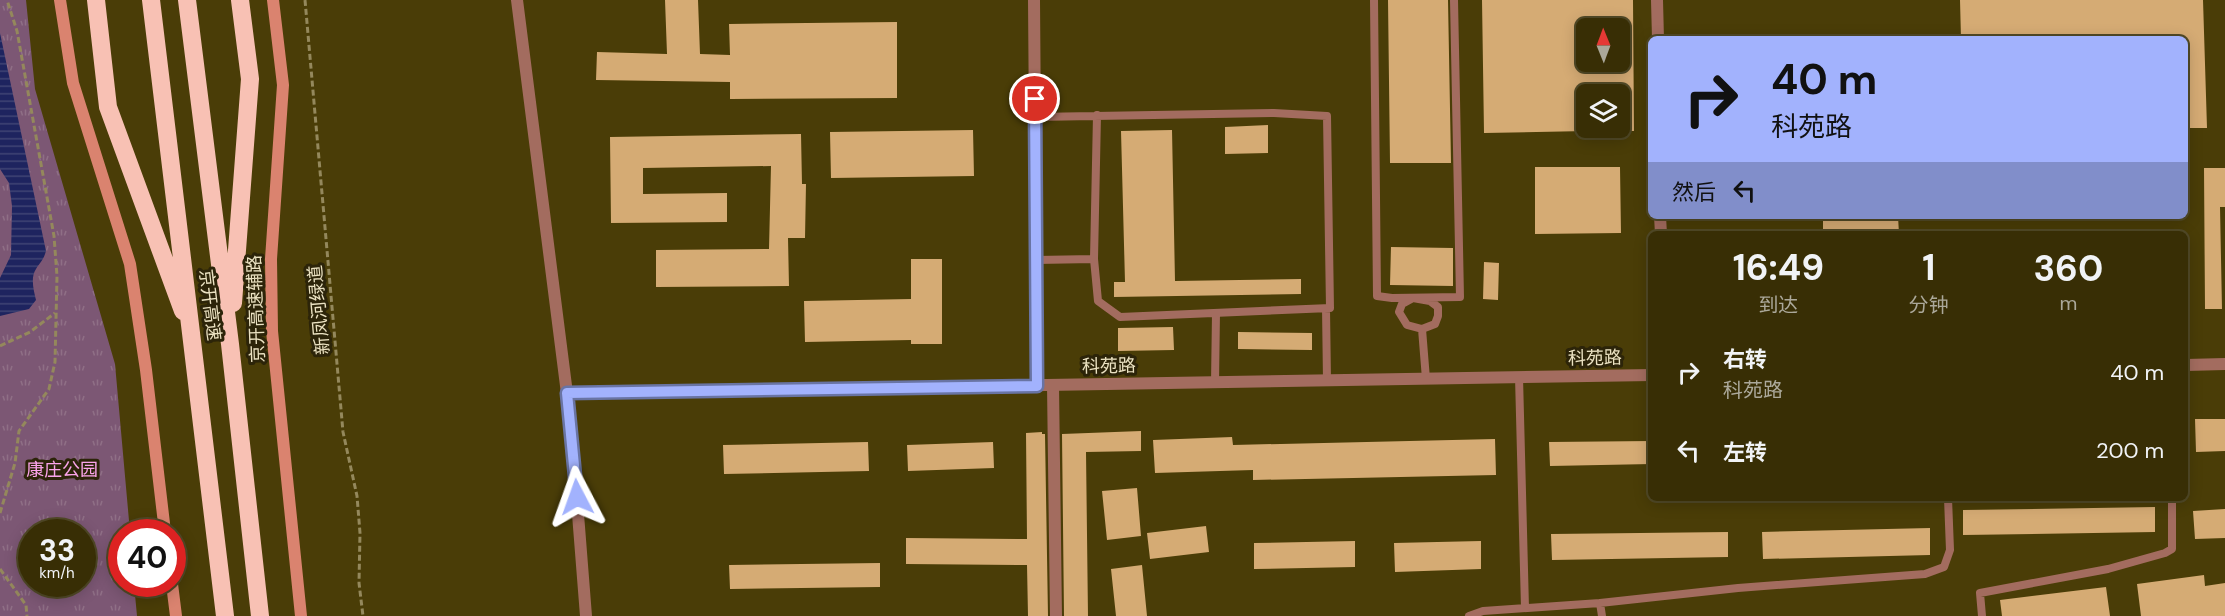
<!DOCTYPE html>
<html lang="zh">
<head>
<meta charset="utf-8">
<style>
	:root { --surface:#382e05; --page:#433a13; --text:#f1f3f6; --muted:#aba89a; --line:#524a27 }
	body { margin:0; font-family:"DM Sans","Noto Sans SC",sans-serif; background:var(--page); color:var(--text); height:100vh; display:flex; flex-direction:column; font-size:22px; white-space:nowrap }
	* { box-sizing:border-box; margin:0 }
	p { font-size:20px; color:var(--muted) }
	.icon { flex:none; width:33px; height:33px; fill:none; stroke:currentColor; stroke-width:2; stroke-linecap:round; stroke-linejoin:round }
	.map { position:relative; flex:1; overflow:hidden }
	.details { position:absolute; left:1648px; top:231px; width:540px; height:270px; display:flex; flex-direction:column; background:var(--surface); border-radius:9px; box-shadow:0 3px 15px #0003,0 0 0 2px var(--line) }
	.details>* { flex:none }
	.top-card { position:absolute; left:1648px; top:36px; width:540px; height:183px; border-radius:9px; box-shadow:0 3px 15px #0003,0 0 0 2px var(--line); background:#a2b2fd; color:#111; overflow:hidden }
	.needle { width:39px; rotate:359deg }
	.buttons { position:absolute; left:1576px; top:18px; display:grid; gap:12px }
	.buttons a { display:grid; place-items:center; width:54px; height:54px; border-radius:9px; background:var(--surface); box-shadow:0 3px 15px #0003,0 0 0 2px var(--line); font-size:30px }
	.speed { position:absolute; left:18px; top:519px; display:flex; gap:12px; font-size:30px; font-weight:700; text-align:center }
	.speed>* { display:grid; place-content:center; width:78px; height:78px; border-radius:50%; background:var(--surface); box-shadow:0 3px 15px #0003,0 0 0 2px var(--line); line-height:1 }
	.speed small { font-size:15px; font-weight:400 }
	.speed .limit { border:9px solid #d22; background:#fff; color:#111 }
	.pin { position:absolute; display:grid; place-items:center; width:51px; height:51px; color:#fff; margin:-26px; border:3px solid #fff; border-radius:50%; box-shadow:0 2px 6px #0007 }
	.me { position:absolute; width:66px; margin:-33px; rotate:356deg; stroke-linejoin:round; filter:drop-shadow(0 0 4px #0008) }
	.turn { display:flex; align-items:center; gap:21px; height:126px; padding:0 24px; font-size:27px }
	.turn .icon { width:78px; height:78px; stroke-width:2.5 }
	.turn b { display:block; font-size:42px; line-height:51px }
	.then { display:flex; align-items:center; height:57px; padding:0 24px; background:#0003; gap:12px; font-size:22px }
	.eta { display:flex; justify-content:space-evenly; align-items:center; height:102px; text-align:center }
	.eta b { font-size:36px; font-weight:700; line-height:42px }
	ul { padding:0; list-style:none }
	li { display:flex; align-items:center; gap:18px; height:78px; padding:0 24px }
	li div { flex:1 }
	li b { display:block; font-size:22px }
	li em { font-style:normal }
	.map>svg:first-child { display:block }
	.park { fill:url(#park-tufts); fill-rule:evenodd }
	.water { fill:url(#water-rules) }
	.building { fill:#d5ab74; fill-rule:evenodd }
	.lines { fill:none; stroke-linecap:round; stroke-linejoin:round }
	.path { stroke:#94885c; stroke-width:3; stroke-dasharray:6 3; stroke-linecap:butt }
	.service { stroke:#a36c5f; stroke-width:8 }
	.pedestrian { stroke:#a36c5f; stroke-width:12 }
	.tertiary { stroke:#a36c5f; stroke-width:12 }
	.secondary { stroke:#da836f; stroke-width:12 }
	.motorway { stroke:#f8c1b4; stroke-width:18 }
	.route-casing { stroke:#6974a4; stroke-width:15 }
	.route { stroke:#a2b2fd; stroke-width:10 }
	.labels { text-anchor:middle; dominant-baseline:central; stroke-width:6; stroke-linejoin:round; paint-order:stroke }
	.street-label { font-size:18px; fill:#ebe2c2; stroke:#2c2409 }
	.park-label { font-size:18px; fill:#fba4ea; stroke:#2c2409 }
</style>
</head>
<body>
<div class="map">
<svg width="2225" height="616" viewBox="0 0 2225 616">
	<defs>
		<pattern id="park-tufts" width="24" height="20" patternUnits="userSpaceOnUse" patternTransform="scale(1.5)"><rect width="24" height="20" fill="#7c5774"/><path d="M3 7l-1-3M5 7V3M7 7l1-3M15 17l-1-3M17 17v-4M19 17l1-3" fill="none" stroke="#8f6f86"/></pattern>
		<pattern id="water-rules" width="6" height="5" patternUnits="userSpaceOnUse" patternTransform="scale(1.5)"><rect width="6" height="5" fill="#1e245f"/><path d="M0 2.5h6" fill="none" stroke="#3f4474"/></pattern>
	</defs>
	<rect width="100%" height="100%" fill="#4a3d07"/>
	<path class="park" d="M0 0H26L35 89 115 364 130 532H122V584H134L137 616H0ZM32 532H82V584H32Z"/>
	<path class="water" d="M0 33 46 251C43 261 41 261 36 269 30 278 34 291 36 300L29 309 0 316V278L11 255 12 206 9 183 0 169Z"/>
	<path class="building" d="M665 0H698L700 54 730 55 729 24 897 22V98L730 99V82L596 80 597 52 667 54Z
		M1388 0H1448L1451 163H1390Z
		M1482 0H1633L1634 131H1620V94H1587V131L1484 133ZM1587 28H1620V62H1587Z
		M1960 0H2203L2207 128H2186V39H1961Z
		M1268 125V153L1225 154V127Z
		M973 130 974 176 831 178 830 132Z
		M1172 130 1175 281 1301 279V294L1114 297V282H1125L1121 131Z
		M801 134 802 184H806L805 238H788L789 286 656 287V250L769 249 771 166 643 168V194L727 193V222L611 223 610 137Z
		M1535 167H1620L1621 233 1535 234Z
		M2204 168H2225V207H2220L2222 309H2205Z
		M1823 216H1898L1899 234H1823Z
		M1391 247 1453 248V286L1390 285Z
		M911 259H942V344H911V340L805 342 804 301 911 299Z
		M1484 262 1499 263 1498 300 1483 299Z
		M1173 327 1174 350 1118 351V328Z
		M1238 332 1312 333V350L1238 349Z
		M2195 419H2225V451L2196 452Z
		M1141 431V451L1086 452 1088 616H1064L1062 434Z
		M1042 432V434H1045L1048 616H1028L1027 565 906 564V538L1027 539 1026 433Z
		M1232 437 1233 445 1495 439 1496 475 1253 480V470L1155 473 1153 440Z
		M1652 441V464L1550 466 1549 442Z
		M868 442 869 471 724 474 723 445Z
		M993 442 994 468 908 471 907 445Z
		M1137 488 1141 536 1107 540 1102 491Z
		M2155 507V532L1963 535V510Z
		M2225 509V538L2195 539 2193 511Z
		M1206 526 1209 552 1150 559 1147 533Z
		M1930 528V555L1763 559 1762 532Z
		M1728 532V557L1552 560 1551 534Z
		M1355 541V567L1254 569V543Z
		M1481 541V569L1395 572 1394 543Z
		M880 563V587L730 589 729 565Z
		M1142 565 1147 616H1116L1111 569Z
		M2204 575 2205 586 2225 583V616H2141L2137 584Z
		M2106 587 2110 616H2002L2000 600Z"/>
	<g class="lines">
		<path class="path" d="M305 0 343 432 357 496 360 533 359 583 363 616
			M0 346 30 332 55 313
			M0 513 15 463 19 431 49 389 55 362 57 276 54 236 17 31 7 0
			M0 569 26 605 27 616"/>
		<path class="service" d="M1374 0 1377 296 1392 298 1460 297 1454 0
			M1035 117 1274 113 1327 116 1330 308 1120 317 1098 301 1094 259 1036 260
			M1094 259 1097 115
			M1413 298 1430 301 1438 307V316L1435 324 1422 329 1407 325 1399 312 1402 304Z
			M1326 308 1327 381
			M1422 329 1426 379
			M1519 377 1525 608
			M1215 383 1216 313
			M1600 603 1602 616
			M1469 616 1483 611 1600 603 1738 588 1925 574 1944 567 1950 550 1948 498
			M1982 616 1980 593 2108 569 2165 553 2172 549V498"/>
		<path class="pedestrian" d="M1053 385 1056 616"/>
		<path class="tertiary" d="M517 0 571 425 586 616
			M1034 0 1037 385
			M1657 0 1658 39
			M1660 216 1661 234
			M2186 365 2225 364
			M567 393 1652 375"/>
		<path class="secondary" d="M60 0 73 83 130 264 146 370 165 532
			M273 0 283 85 271 259 272 331 301 616
			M172 584 176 616"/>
		<path class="motorway" d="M96 0 108 107 183 311
			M151 0 225 616
			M187 0 230 344 260 616
			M233 303 250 79 240 0"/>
	</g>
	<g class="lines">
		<g class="route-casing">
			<path id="route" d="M577 497 567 393 1037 386 1035 99"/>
		</g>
		<use href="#route" class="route"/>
	</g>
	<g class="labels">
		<g class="street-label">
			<text transform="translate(210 305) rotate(83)">京开高速</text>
			<text transform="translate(256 309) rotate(-92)">京开高速辅路</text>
			<text transform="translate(319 310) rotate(-95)">新凤河绿道</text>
			<text transform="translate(1595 358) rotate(-1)">科苑路</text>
			<text transform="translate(1109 366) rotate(-1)">科苑路</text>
		</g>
		<g class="park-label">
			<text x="62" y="470">康庄公园</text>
		</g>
	</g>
</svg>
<div class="buttons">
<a><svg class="needle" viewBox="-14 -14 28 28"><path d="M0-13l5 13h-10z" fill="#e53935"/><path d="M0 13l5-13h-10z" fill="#aba89a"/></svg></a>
<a><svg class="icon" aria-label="layers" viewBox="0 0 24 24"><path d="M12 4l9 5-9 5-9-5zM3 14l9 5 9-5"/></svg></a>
</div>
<div class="speed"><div>33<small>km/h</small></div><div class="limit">40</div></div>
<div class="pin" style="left:1035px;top:99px;background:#d93025"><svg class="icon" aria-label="arrive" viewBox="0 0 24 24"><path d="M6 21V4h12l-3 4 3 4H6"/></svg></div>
<svg class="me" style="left:577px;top:497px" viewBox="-20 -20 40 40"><path d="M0-17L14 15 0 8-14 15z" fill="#a2b2fd" stroke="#fff" stroke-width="4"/></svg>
<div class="top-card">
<div class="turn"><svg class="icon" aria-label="right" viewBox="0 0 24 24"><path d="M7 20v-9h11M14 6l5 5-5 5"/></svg><div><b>40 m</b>科苑路</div></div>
<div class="then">然后<svg class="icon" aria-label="left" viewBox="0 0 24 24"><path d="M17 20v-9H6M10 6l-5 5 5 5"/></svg></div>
</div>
<section class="details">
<div class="eta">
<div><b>16:49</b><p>到达</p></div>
<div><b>1</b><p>分钟</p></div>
<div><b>360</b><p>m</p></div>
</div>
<ul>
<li><svg class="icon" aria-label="right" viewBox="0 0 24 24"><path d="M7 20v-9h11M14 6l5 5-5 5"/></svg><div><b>右转</b><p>科苑路</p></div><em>40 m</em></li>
<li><svg class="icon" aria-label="left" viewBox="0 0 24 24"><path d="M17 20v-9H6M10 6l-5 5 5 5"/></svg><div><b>左转</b></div><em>200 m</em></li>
</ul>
</section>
</div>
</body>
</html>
